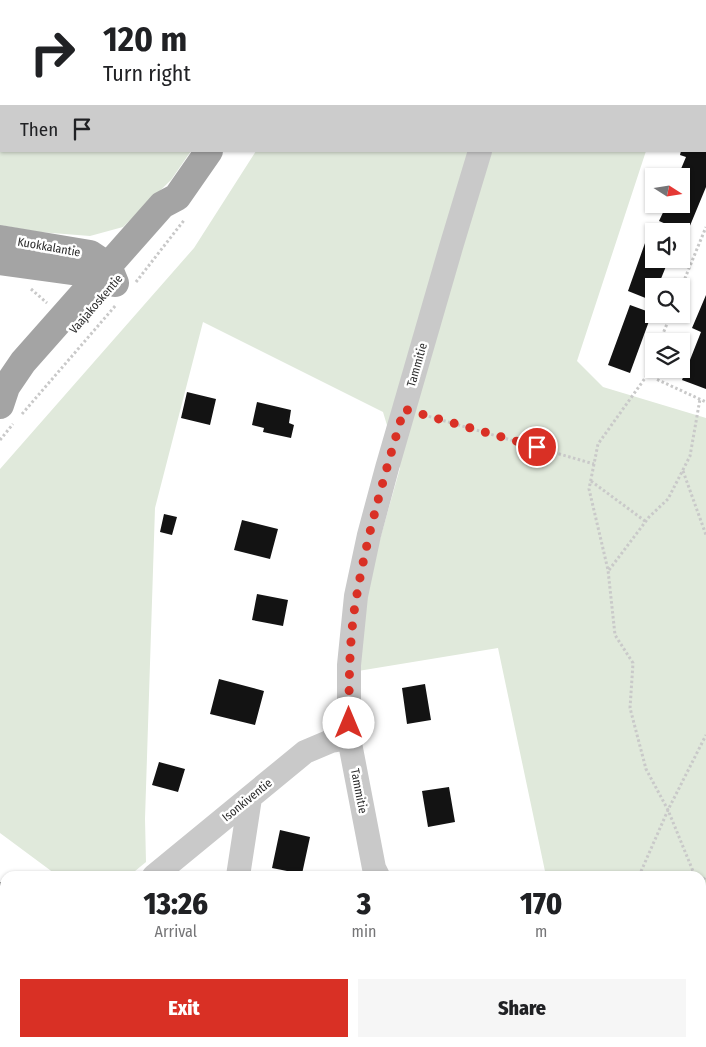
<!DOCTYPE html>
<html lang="en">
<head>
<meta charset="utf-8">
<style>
	:root { --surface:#fff; --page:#f6f6f6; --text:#202124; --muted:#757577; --accent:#d93025 }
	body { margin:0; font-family:"Fira Sans Condensed",sans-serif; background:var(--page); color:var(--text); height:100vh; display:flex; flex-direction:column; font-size:19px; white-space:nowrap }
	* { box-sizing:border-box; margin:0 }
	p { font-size:16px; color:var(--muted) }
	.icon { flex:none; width:28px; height:28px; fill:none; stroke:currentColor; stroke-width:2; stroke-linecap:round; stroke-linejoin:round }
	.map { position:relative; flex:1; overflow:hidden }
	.panel { position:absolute; left:0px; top:871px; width:706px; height:176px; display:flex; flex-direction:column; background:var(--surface); border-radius:15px 15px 0 0; box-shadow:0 1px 4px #0004 }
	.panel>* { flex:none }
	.banner { position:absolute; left:0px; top:0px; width:706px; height:152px; box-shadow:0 1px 4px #0004; background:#fff; color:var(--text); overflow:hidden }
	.needle { width:32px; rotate:102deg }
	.controls { position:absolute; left:645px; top:168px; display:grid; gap:10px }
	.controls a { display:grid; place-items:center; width:45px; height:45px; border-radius:0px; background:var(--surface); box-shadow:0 1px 4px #0004; font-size:25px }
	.pin { position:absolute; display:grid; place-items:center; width:42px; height:42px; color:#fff; margin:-21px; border:2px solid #fff; border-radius:50%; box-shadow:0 1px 5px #0007 }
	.me { position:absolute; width:55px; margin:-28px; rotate:0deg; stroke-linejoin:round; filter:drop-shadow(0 0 4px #0008) }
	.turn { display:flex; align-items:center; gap:18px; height:105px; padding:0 20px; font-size:22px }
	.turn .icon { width:65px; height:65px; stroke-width:2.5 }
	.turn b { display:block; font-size:35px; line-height:42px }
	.then { display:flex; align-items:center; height:48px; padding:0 20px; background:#0003; gap:10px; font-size:19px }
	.eta { display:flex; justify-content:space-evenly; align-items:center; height:85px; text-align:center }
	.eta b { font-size:30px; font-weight:800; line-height:35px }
	.cta { display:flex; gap:10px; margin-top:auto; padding:10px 20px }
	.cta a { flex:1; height:58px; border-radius:0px; background:var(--accent); color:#fff; font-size:20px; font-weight:800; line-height:58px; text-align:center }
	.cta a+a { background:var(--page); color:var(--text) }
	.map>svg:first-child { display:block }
	.green { fill:#e0e9db }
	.building { fill:#131313 }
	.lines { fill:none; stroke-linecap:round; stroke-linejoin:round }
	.path { stroke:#c9c9c9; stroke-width:3; stroke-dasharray:2.5 2.5; stroke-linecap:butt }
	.minor { stroke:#c9c9c9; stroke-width:24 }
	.major { stroke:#a4a4a4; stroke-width:28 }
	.route { stroke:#d93025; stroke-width:9; stroke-dasharray:0 16.2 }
	.labels { text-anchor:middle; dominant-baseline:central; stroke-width:5; stroke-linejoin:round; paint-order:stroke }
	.street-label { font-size:12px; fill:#2c2c2c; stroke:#fff }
</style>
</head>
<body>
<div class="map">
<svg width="706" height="1047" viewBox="0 0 706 1047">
	<rect width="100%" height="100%" fill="#fff"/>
	<path class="green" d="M0 0H267V1H1V151H191L171 180 123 227 90 236 39 232 0 225Z
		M332 0H706L705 6V1H332Z
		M256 151H646L577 361 603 387 706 418V1047H475L472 1043 701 1042V876H546L498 648 358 671 364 596 400 468 383 412 203 322 155 508 145 819 146 862 129 876H58L0 833V469L194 248Z"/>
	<path class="building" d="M681 151H706V187L687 233 659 221 667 204H681V176H678L686 157 680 155Z
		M650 229 654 230V259H669L658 286H654L653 301 628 291Z
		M706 295V389L682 380 701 332 692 328Z
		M630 305 652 313 630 373 608 365Z
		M187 392 216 399 210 425 181 418Z
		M257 402 291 410 289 423 294 425 291 438 263 432 264 428 252 425Z
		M164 514 177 517 172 535 160 532Z
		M242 520 278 529 270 559 234 550Z
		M257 594 288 600 283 626 252 620Z
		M219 679 264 691 255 725 210 714Z
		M425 684 431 720 407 724 402 688Z
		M159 762 185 769 178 792 152 785Z
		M449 787 455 822 428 827 422 791Z
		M280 830 310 837 302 874 272 868Z
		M0 882 5 883V909L0 908Z
		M245 1042H272L271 1047Z"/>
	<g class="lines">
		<path class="path" d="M136 282 185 219
			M681 288 706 227
			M31 289 47 303
			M660 341 671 314
			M654 356 652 361 656 379 706 402
			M653 367 598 444 589 489 608 570 615 635 633 663 630 708 646 769 668 810 695 876
			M22 414 116 305
			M424 415 594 464
			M0 440 13 424
			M683 471 706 535
			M591 481 645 521
			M609 570 649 517 668 499 690 456 700 399
			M639 876 668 810 706 735
			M701 884 706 876
			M701 982 706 972
			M613 1042 629 1047
			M600 1047V1042
			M635 1047 637 1042
			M671 1047 673 1042"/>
		<path class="minor" d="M509 0V1
			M154 876 305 752 331 741 349 738
			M238 876 250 798
			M378 876 374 868 349 738V665L356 596 369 535 387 468 451 247 480 151
			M0 1002 5 998
			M463 1042 466 1047
			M211 1047 212 1042
			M702 1047 706 1039"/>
		<path class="major" d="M290 1 291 0
			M0 239 90 254 108 266 115 283
			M0 261 86 273 94 281 111 282
			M0 405 6 387 23 362 162 205 177 197 209 151"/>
	</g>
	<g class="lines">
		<path class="route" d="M349 723C349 680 349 636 357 594 368 531 386 470 404 409L537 447"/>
	</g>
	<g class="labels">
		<g class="street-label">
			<text transform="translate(49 247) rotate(10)">Kuokkalantie</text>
			<text transform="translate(96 304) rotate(-49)">Vaajakoskentie</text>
			<text transform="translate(417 365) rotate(-74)">Tammitie</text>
			<text transform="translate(359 791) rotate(79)">Tammitie</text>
			<text transform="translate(247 800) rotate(-39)">Isonkiventie</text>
		</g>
	</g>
</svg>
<div class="controls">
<a><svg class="needle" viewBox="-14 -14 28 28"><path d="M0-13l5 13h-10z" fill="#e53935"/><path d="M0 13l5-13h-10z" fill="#757577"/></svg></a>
<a><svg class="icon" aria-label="sound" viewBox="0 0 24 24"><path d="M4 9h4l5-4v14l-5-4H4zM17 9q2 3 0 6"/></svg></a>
<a><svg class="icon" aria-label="search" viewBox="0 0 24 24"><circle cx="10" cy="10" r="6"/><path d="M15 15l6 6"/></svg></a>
<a><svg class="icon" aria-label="layers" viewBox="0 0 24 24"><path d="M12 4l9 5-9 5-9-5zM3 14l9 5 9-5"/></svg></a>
</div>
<div class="pin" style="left:537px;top:447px;background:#d93025"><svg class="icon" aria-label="arrive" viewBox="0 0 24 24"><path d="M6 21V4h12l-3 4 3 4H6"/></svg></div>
<svg class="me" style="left:349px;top:723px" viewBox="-20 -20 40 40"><circle r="19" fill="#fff"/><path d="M0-13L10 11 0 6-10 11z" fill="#d93025"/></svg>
<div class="banner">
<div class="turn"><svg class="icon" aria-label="right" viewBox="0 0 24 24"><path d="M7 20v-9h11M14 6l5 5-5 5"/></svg><div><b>120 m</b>Turn right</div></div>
<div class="then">Then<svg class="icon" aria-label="arrive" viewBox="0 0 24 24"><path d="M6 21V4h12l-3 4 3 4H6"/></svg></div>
</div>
<section class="panel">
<div class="eta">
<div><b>13:26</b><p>Arrival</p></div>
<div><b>3</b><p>min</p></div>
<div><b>170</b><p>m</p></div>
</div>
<div class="cta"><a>Exit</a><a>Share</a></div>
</section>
</div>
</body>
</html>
